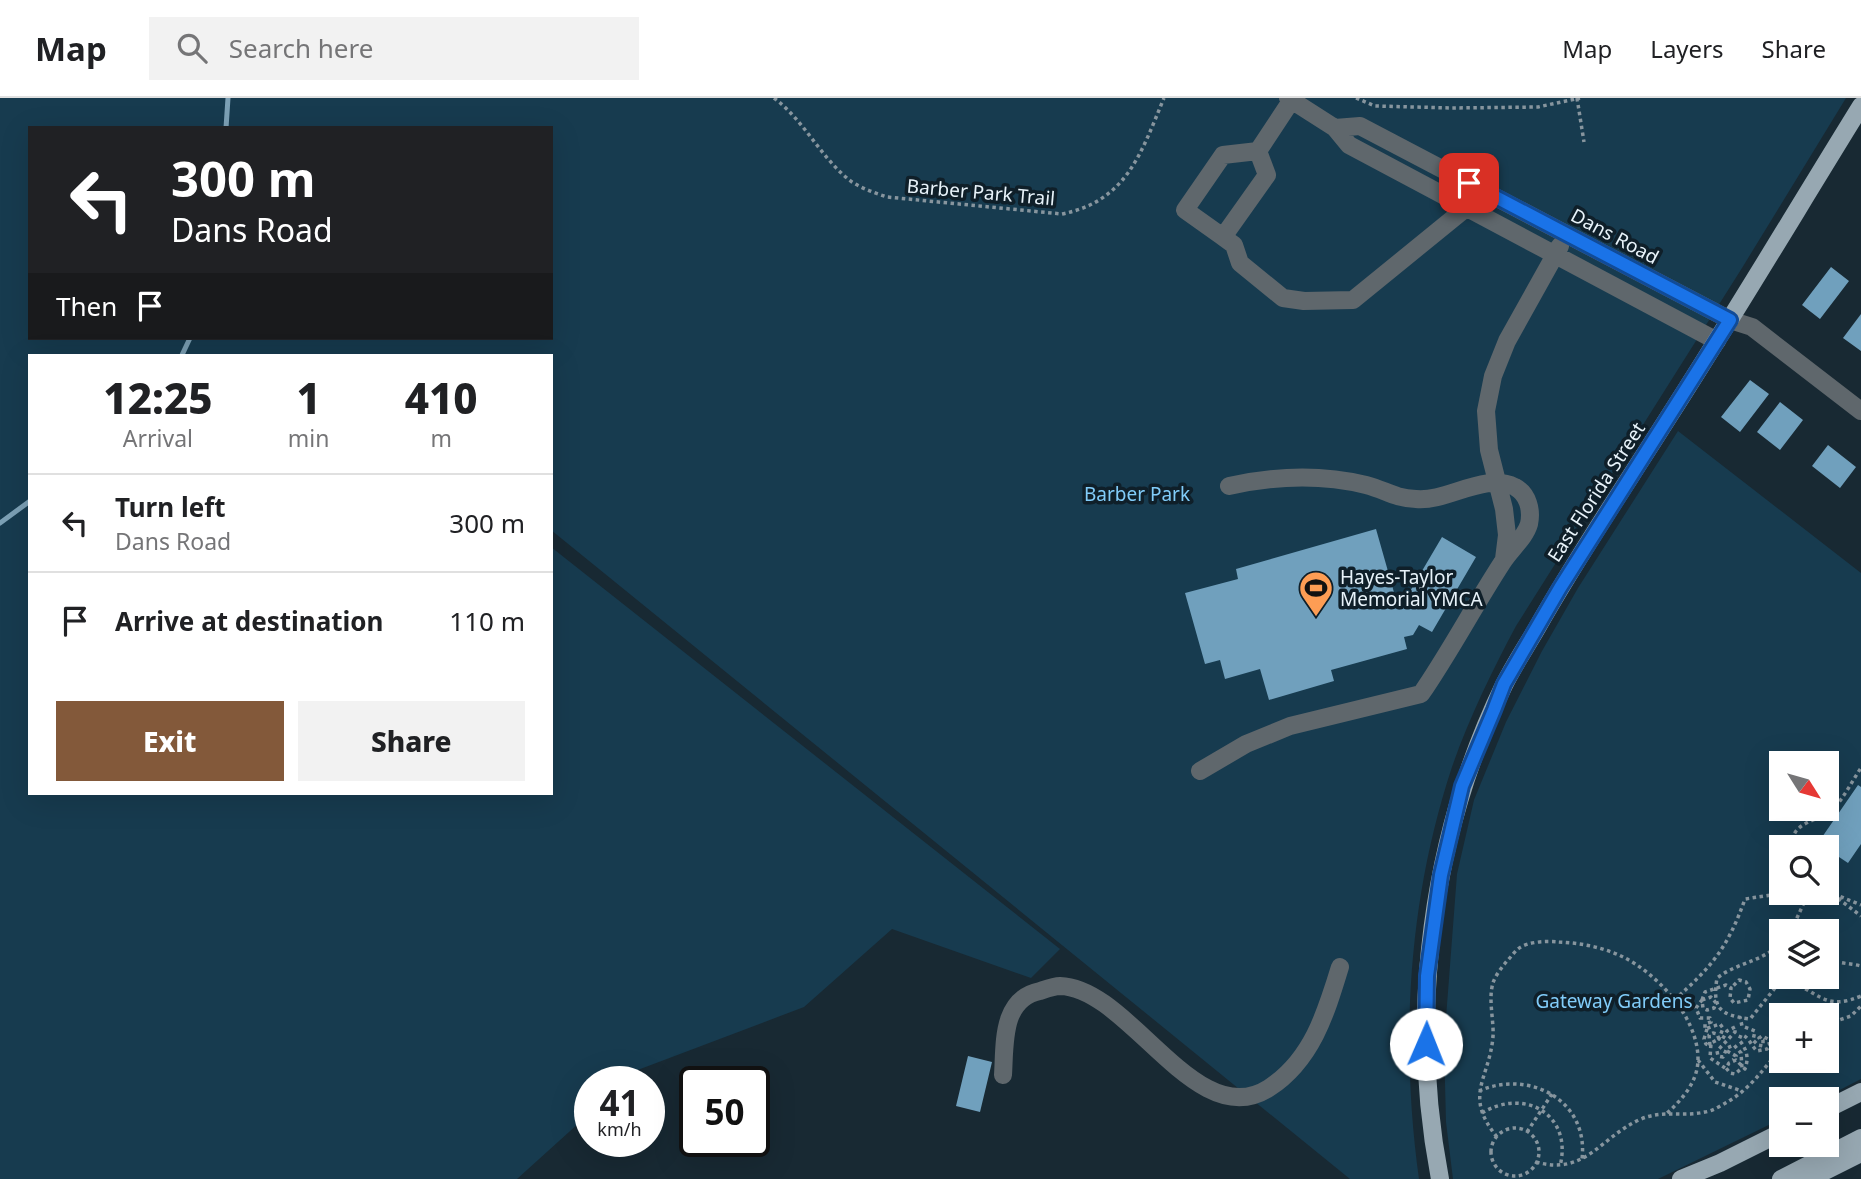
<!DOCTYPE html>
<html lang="en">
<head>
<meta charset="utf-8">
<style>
	:root { --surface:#fff; --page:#f2f2f2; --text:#202124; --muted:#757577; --line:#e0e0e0; --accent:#83593a }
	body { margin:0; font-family:"Noto Sans",sans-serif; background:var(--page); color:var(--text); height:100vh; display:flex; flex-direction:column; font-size:26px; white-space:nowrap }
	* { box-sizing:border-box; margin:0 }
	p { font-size:23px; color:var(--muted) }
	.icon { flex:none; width:38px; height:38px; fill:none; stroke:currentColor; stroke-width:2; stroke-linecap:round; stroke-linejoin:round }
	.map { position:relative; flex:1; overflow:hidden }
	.panel { position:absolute; left:28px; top:256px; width:525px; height:441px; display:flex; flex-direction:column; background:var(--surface); border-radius:0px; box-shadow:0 7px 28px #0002 }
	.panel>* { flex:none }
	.guide { position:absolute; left:28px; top:28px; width:525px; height:214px; border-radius:0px; box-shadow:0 7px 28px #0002; background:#202124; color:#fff; overflow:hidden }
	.needle { width:46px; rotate:127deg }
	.tools { position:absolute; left:1769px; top:653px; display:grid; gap:14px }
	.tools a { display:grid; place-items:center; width:70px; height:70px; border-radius:0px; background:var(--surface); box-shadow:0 7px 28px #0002; font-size:35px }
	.speed { position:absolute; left:574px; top:968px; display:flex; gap:14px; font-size:35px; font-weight:700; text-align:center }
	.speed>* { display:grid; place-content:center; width:91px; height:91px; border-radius:50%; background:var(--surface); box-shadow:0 7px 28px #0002; line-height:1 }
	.speed small { font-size:18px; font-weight:400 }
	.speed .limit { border:4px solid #111; border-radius:10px; background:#fff; color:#111 }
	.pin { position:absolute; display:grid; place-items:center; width:60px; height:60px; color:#fff; margin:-30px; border-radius:14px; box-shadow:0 4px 10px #0006 }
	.me { position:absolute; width:77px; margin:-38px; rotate:1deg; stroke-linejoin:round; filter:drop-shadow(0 0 5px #0008) }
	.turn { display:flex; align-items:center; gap:24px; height:147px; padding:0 28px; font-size:32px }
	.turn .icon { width:91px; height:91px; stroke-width:2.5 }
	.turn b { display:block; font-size:49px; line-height:60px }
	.then { display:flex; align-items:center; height:66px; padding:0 28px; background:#0003; gap:14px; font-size:26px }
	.eta { display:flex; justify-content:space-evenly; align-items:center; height:119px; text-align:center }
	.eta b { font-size:42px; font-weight:800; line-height:49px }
	.action { display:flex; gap:14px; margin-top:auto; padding:14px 28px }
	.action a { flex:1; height:80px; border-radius:0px; background:var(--accent); color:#fff; font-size:28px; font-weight:800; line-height:80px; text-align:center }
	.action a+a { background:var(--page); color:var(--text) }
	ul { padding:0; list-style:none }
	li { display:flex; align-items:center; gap:21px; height:98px; padding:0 28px; border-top:2px solid var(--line) }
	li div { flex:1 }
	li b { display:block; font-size:26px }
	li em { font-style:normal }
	header { display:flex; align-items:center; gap:42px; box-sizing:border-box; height:98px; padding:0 35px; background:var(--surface); border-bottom:2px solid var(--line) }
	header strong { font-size:33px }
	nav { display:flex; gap:38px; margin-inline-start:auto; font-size:24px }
	.search { width:490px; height:63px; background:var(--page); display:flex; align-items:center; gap:18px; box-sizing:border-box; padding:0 24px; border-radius:0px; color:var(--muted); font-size:26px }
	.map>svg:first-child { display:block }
	.green { fill:#173b4f; fill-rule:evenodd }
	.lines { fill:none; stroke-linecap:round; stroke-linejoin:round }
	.stream { stroke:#7ca0b5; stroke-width:5 }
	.building { fill:#70a0bd }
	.path { stroke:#87959e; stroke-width:3.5; stroke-dasharray:3.5 3.5; stroke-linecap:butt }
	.minor { stroke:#5f676c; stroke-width:18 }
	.major { stroke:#97a8b2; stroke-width:18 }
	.route-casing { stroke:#114b97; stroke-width:18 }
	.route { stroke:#1a73e8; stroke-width:12 }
	.labels { text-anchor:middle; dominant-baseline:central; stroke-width:7; stroke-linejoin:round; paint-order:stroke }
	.street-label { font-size:19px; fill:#e8f3fa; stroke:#0f1f29 }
	.park-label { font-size:19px; fill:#81ccf9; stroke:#0f1f29 }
	.poi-label { font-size:19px; fill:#e8f3fa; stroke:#0f1f29; text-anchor:start }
</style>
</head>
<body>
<header>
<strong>Map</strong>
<div class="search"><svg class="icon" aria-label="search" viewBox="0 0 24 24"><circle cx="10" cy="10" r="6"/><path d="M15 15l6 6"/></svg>Search here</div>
<nav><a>Map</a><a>Layers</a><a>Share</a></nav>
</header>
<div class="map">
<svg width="1861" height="1081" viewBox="0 0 1861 1081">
	<rect width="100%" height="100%" fill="#182933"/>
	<path class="green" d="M0 0H1846L1742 170 1516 528C1492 573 1469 620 1452 669 1408 802 1400 943 1419 1081H1350L551 432V257H30V695H551V449L1060 851 1031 880 892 831 804 909 635 973 624 983 590 984V1015L517 1081H0ZM30 30H551V240H30Z
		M1678 333 1861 475V981L1822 1001H1782L1781 1021 1658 1081H1453L1446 1024 1444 946 1457 776 1474 702 1506 624 1542 553 1578 490ZM1782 665H1827V710H1782ZM1782 749H1827V794H1782ZM1782 833H1827V878H1782ZM1782 917H1827V962H1782Z"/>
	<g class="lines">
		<path class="stream" d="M226 30 228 0
			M182 257 190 240
			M0 425 30 403"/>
	</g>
	<path class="building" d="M1831 169 1849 183 1820 221 1802 207Z
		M1861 216V253L1843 240Z
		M1750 282 1769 296 1740 334 1721 319Z
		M1780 304 1803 322 1780 352 1757 334Z
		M1828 347 1856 369 1840 390 1812 368Z
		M1376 431 1399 512 1442 439 1476 459 1432 534 1419 527 1413 537 1404 539 1407 551 1331 572 1334 583 1269 602 1260 571 1225 581 1220 562 1205 566 1185 495 1238 481 1236 471Z
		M1858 687 1861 689V746L1848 765 1818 745Z
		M968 958 992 964 980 1014 956 1008Z"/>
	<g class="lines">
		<path class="path" d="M774 0C805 23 821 61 852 84 863 91 875 95 887 99L1062 116C1127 103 1141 55 1164 0
			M1356 0 1375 8 1452 10 1538 9 1580 0
			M1577 0 1584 44
			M1793 749C1788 723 1822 723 1833 711 1844 700 1852 683 1861 670
			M1827 767 1834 756
			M1827 792 1861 818
			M1806 794 1813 797 1822 794
			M1834 796 1861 807
			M1791 833 1808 796
			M1782 844C1761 865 1740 863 1717 880 1712 911 1720 917 1750 921L1775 890 1797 886C1823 900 1830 911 1861 898
			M1829 860C1837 866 1850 865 1861 868
			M1674 902C1712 869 1728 849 1745 801L1791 794
			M1702 902 1711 899 1716 905 1714 910 1707 912 1703 910 1702 902 1696 910 1700 920H1710L1711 924 1705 926V931L1720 926 1723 930 1719 941 1722 942 1727 933 1735 929V934L1717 953 1718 958 1723 959 1727 950 1734 947 1741 955 1742 970 1735 976 1730 975 1726 970 1729 965 1736 962 1745 971C1749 960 1747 951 1739 942L1741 937C1749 938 1751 948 1757 953L1767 951 1770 948 1768 941 1762 938 1759 940 1763 942V948L1758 947 1753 942 1755 933 1742 928 1740 919
			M1702 902 1705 894 1726 887 1731 890 1730 900 1734 905 1748 902 1750 891 1746 884 1739 882 1731 890
			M1827 926 1851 918 1861 908
			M1707 931 1704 941 1706 946 1710 948 1709 937 1713 935 1717 936 1719 941 1711 945 1710 960 1725 970
			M1727 953 1736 958 1733 962
			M1698 962 1715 984 1742 993
			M1479 993C1529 971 1589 1002 1582 1061
			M1482 1015C1525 989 1573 1017 1560 1068
			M1491 1054a24 24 0 1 1 48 0a24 24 0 1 1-48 0Z
			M1527 1034 1552 996
			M1497 1039C1463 997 1489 982 1493 939 1494 922 1488 901 1493 885 1495 878 1502 869 1507 863 1511 859 1514 854 1518 851 1528 843 1547 843 1559 844 1580 845 1602 849 1621 858 1657 875 1698 919 1698 961 1698 983 1683 1001 1667 1015
			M1536 1064C1586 1078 1600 1039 1641 1021 1662 1012 1683 1019 1705 1014 1713 1013 1722 1007 1729 1003 1752 989 1765 969 1782 949"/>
		<path class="minor" d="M1288 0 1335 30 1349 47 1717 243
			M1335 30 1360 28 1730 222 1752 229 1861 313
			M1258 53 1223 57 1185 112 1223 139 1267 77 1258 53 1291 3
			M1223 139 1234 147 1240 165 1283 200 1304 203 1353 202 1466 110
			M1504 461 1507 437 1504 411 1489 352 1486 313 1493 278 1507 243 1560 148
			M1200 673 1246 646 1290 628 1421 596C1450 554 1474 508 1502 465 1510 452 1525 440 1529 426 1532 412 1528 396 1515 389 1484 374 1448 404 1416 401 1393 400 1386 392 1366 387 1321 376 1274 378 1229 388
			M1003 977C1005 946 1001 901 1040 893 1046 891 1054 888 1060 888 1130 890 1196 1037 1269 990 1312 962 1326 915 1340 869"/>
		<path class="major" d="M1827 1011 1861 994
			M1440 1081C1408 916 1431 738 1504 587 1514 567 1526 549 1537 530 1577 459 1623 391 1666 323 1733 219 1796 113 1861 8
			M1681 1081 1720 1065 1782 1034
			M1781 1081 1861 1040
			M1809 1081 1861 1055"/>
	</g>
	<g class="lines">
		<g class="route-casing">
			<path id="route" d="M1426 946 1427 878 1441 777 1462 688 1494 612 1504 586 1560 490 1730 222 1469 85"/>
		</g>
		<use href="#route" class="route"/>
	</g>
	<defs>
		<g id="stadium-pin" transform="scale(1.75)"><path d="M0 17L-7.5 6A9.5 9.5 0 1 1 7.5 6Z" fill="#fd9d54" stroke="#0f1f29"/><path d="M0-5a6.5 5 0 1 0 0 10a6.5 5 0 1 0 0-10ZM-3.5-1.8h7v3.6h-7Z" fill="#111"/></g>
	</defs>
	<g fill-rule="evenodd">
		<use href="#stadium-pin" x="1316" y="490"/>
	</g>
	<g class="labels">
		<g class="street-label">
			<text transform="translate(981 94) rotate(5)">Barber Park Trail</text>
			<text transform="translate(1615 138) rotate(28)">Dans Road</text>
			<text transform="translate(1596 394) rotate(-57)">East Florida Street</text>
		</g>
		<g class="park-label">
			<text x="1137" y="396">Barber Park</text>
			<text x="1614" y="903">Gateway Gardens</text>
		</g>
		<g class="poi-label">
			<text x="1340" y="479">Hayes-Taylor<tspan x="1340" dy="22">Memorial YMCA</tspan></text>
		</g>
	</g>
</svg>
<div class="tools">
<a><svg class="needle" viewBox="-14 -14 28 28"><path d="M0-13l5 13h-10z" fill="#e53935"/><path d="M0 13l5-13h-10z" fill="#757577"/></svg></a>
<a><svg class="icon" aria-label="search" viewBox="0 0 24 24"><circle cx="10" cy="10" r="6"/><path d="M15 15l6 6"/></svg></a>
<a><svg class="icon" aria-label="layers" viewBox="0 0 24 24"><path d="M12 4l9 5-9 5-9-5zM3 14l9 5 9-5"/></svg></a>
<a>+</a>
<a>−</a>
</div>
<div class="speed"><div>41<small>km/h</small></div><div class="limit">50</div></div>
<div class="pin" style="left:1469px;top:85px;background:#d93025"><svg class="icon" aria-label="arrive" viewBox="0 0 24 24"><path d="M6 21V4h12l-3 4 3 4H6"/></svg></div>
<svg class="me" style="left:1426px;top:946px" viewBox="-20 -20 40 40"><circle r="19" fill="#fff"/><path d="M0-13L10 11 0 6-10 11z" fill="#1a73e8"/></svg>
<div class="guide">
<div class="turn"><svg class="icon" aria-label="left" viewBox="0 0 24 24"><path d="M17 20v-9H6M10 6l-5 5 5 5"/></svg><div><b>300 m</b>Dans Road</div></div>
<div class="then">Then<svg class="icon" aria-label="arrive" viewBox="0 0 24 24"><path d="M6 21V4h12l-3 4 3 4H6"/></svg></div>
</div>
<section class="panel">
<div class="eta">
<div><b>12:25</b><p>Arrival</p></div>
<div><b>1</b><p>min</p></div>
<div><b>410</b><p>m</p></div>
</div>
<ul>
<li><svg class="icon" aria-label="left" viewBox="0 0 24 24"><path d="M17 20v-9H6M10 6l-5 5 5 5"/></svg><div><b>Turn left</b><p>Dans Road</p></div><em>300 m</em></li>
<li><svg class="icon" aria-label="arrive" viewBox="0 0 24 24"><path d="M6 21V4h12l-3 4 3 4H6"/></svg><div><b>Arrive at destination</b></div><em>110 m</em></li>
</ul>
<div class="action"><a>Exit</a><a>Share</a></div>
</section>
</div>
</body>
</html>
